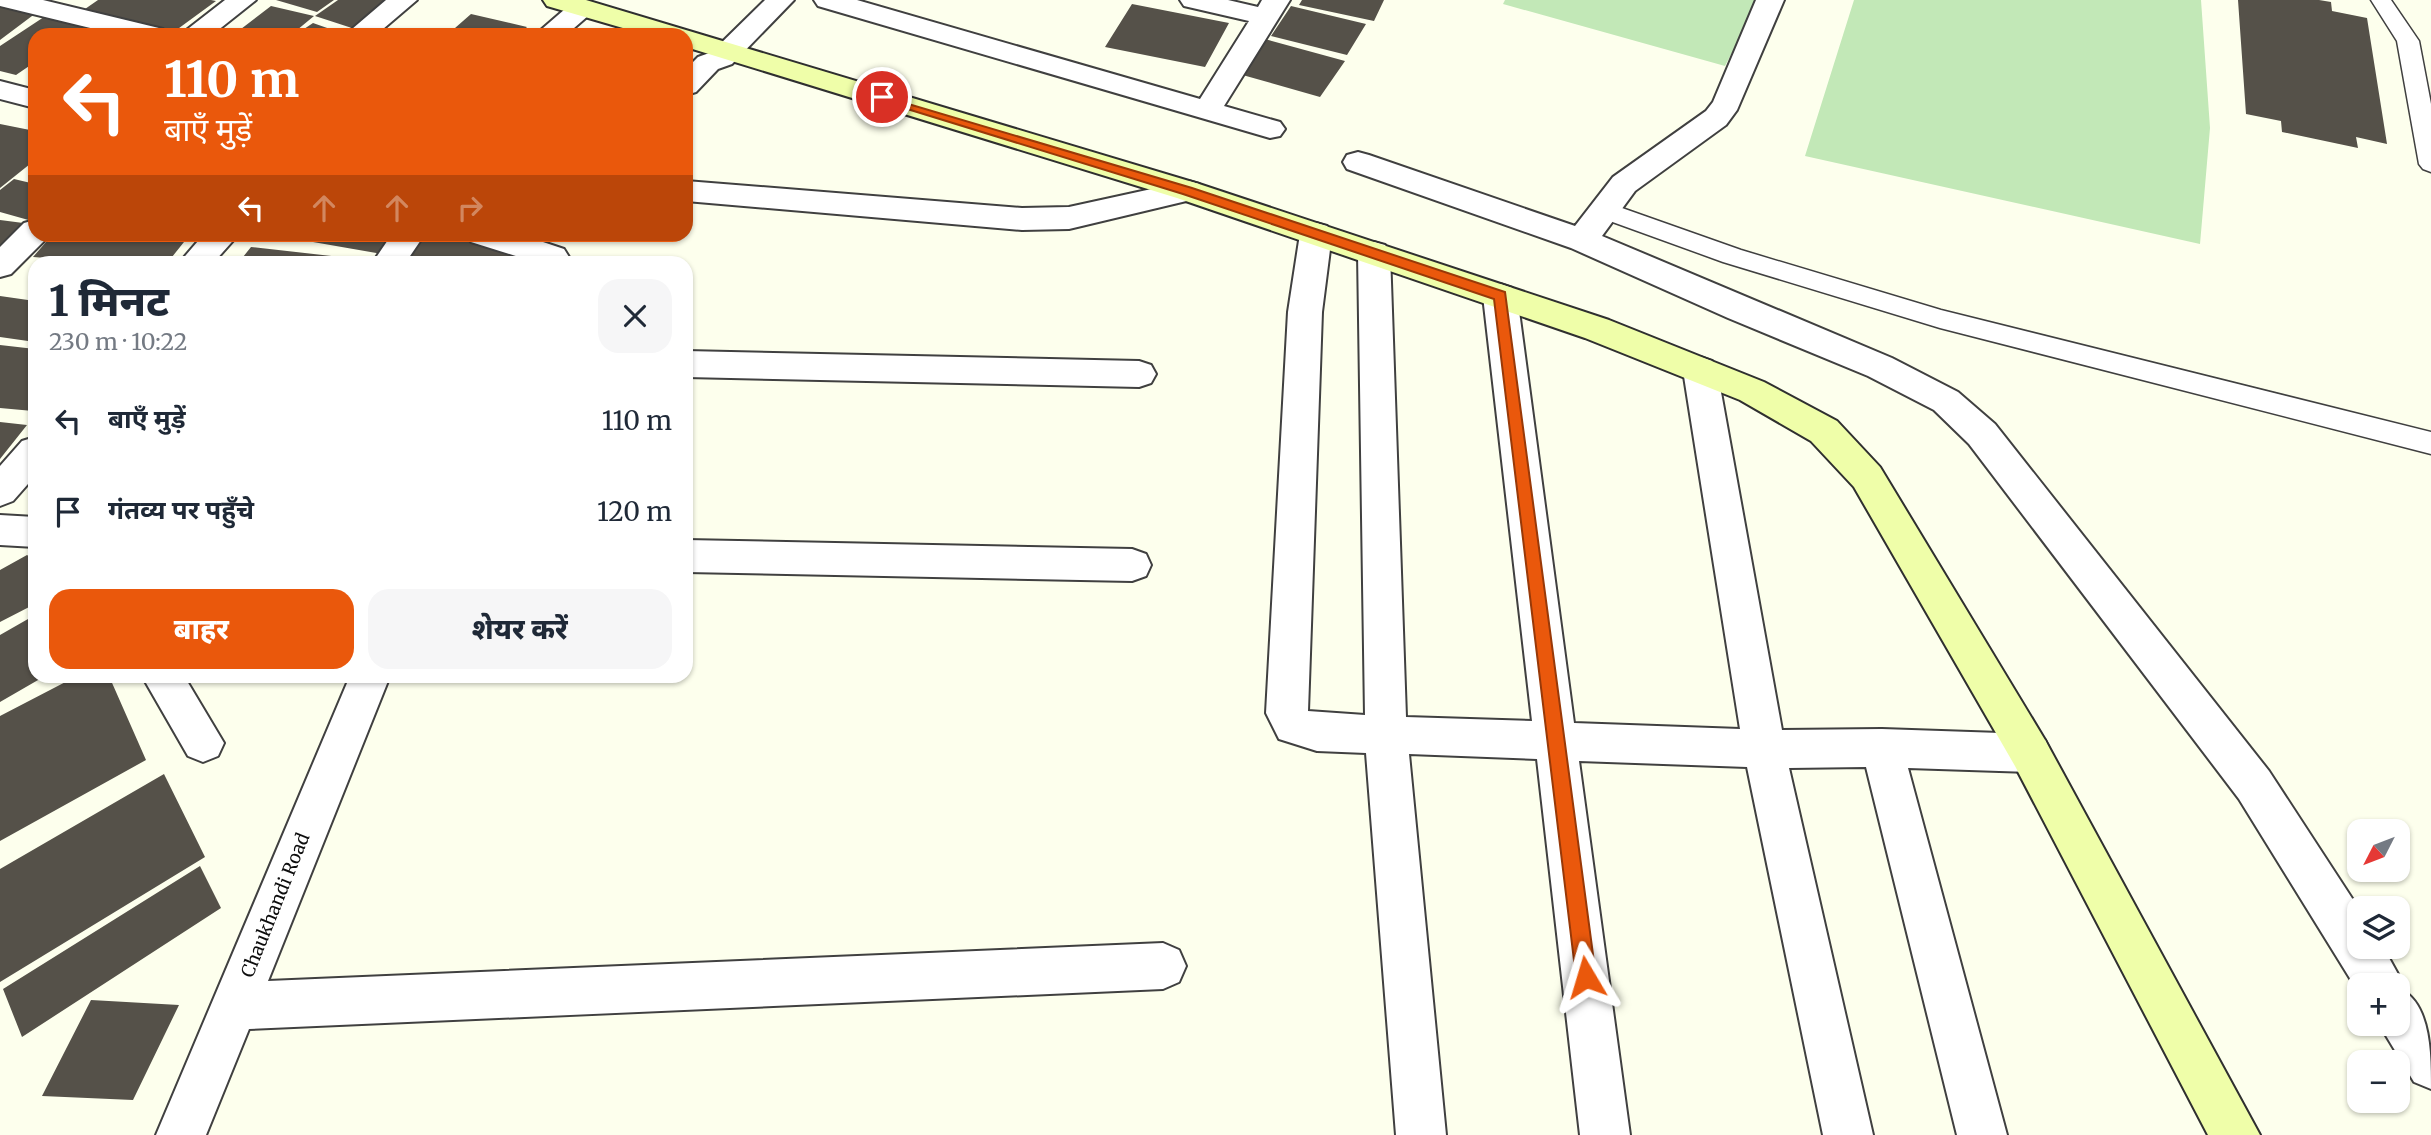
<!DOCTYPE html>
<html lang="hi">
<head>
<meta charset="utf-8">
<style>
	:root { --surface:#fff; --page:#f6f6f7; --text:#1f2937; --muted:#747a83; --accent:#ea580c }
	body { margin:0; font-family:Merriweather,"Noto Sans Devanagari",serif; background:var(--page); color:var(--text); height:100vh; display:flex; flex-direction:column; font-size:26px; white-space:nowrap }
	* { box-sizing:border-box; margin:0 }
	p { font-size:23px; color:var(--muted) }
	.icon { flex:none; width:38px; height:38px; fill:none; stroke:currentColor; stroke-width:2; stroke-linecap:round; stroke-linejoin:round }
	.map { position:relative; flex:1; overflow:hidden }
	.side { position:absolute; left:28px; top:256px; width:665px; height:427px; display:flex; flex-direction:column; background:var(--surface); border-radius:21px; box-shadow:0 2px 5px #0004 }
	.side>* { flex:none }
	.guide { position:absolute; left:28px; top:28px; width:665px; height:214px; border-radius:21px; box-shadow:0 2px 5px #0004; background:#ea580c; color:#fff; overflow:hidden }
	.needle { width:46px; rotate:228deg }
	.buttons { position:absolute; left:2347px; top:819px; display:grid; gap:14px }
	.buttons a { display:grid; place-items:center; width:63px; height:63px; border-radius:14px; background:var(--surface); box-shadow:0 2px 5px #0004; font-size:35px }
	.pin { position:absolute; display:grid; place-items:center; width:60px; height:60px; color:#fff; margin:-30px; border:4px solid #fff; border-radius:50%; box-shadow:0 2px 7px #0007 }
	.me { position:absolute; width:77px; margin:-38px; rotate:353deg; stroke-linejoin:round; filter:drop-shadow(0 0 5px #0008) }
	.turn { display:flex; align-items:center; gap:24px; height:147px; padding:0 21px; font-size:32px }
	.turn .icon { width:91px; height:91px; stroke-width:2.5 }
	.turn b { display:block; font-size:49px; line-height:60px }
	.lanes { display:flex; align-items:center; height:66px; padding:0 21px; background:#0003; justify-content:center; gap:35px; direction:ltr }
	.lanes .off { opacity:.35 }
	.round { display:grid; place-items:center; flex:none; width:74px; height:74px; border-radius:21px; background:var(--page) }
	.overview { display:flex; align-items:center; justify-content:space-between; height:119px; padding:0 21px }
	h1 { font-size:42px; font-weight:800; line-height:52px }
	.action { display:flex; gap:14px; margin-top:auto; padding:14px 21px }
	.action a { flex:1; height:80px; border-radius:21px; background:var(--accent); color:#fff; font-size:28px; font-weight:800; line-height:80px; text-align:center }
	.action a+a { background:var(--page); color:var(--text) }
	ul { padding:0; list-style:none }
	li { display:flex; align-items:center; gap:21px; height:91px; padding:0 21px }
	li div { flex:1 }
	li b { display:block; font-size:26px }
	li em { font-style:normal }
	.map>svg:first-child { display:block }
	.green { fill:#c2e8b7 }
	.building { fill:#555149 }
	.lines { fill:none; stroke-linecap:round; stroke-linejoin:round }
	.lane-casing { stroke:#404040; stroke-width:3 }
	.street-casing { stroke:#404040; stroke-width:4 }
	.secondary-casing { stroke:#2f2f2f; stroke-width:4 }
	.lane { fill:#fff; fill-rule:evenodd }
	.street { fill:#fff; fill-rule:evenodd }
	.secondary { fill:#effea9; fill-rule:evenodd }
	.route { fill:#ea580c; stroke:#983908; stroke-width:2 }
	.labels { text-anchor:middle; dominant-baseline:central; stroke-width:7; stroke-linejoin:round; paint-order:stroke }
	.street-label { font-size:18px; fill:#0d0d0d; stroke:#fff }
</style>
</head>
<body>
<div class="map">
<svg width="2431" height="1135" viewBox="0 0 2431 1135">
	<rect width="100%" height="100%" fill="#fdffed"/>
	<path class="green" d="M1505 0H1759L1725 66 1503 4Z
		M1854 0H2201L2210 128 2200 244 1805 156Z"/>
	<path class="building" d="M98 0H211L216 1 175 31 85 9Z
		M276 0H334L317 12Z
		M338 0H400L358 30 315 16Z
		M1302 0H1384L1374 21 1299 5Z
		M2238 0H2319L2331 2 2332 11 2367 18 2387 144 2356 137 2358 148 2282 132 2281 121 2246 114Z
		M0 3 40 10 0 40Z
		M1132 4 1229 23 1205 67 1105 47Z
		M271 6 314 16 291 35H266L241 29Z
		M1291 6 1366 24 1347 55 1271 36Z
		M50 13 91 24 75 35H35V62L16 75 0 71V46Z
		M471 14 527 27 519 35H447Z
		M313 23 347 35H295Z
		M1265 39 1345 61 1320 97 1239 74Z
		M0 124 35 131V160L0 188Z
		M14 179 35 184 32 221 0 212V190Z
		M0 220 31 224 0 253Z
		M53 234H90L184 242 168 262H100L33 257Z
		M267 234H397L382 254Z
		M425 235 527 251 519 262H403Z
		M251 247 376 261V262H239Z
		M0 296 35 301V342L0 337Z
		M0 345 35 349 33 411 0 408Z
		M0 422 27 425 0 459Z
		M27 555 35 560V604L0 622V570Z
		M35 615V676H45L0 702V635Z
		M77 676H109L146 760 0 841V716Z
		M164 774 205 857 0 982V869Z
		M200 866 221 908 22 1037 3 989Z
		M91 1000 179 1005 133 1100 42 1096Z"/>
	<g class="lines">
		<g class="lane-casing">
			<path id="lane" d="M2371 0H2391L2419 41 2431 104V172L2423 169 2419 164 2397 41Z
				M1605 202 1741 250 1941 310 2431 432V454L1940 328 1723 262 1596 216 1593 210 1596 204Z"/>
		</g>
		<g class="street-casing">
			<path id="street" d="M0 0H43L163 29 167 35H119L0 6Z
				M225 0H256L212 35H180Z
				M386 0H417L376 35H345Z
				M765 0H794L732 64 718 69 696 92 686 95V69L698 57 712 52Z
				M814 0H857L1200 99 1249 21 1184 6 1180 0H1228L1258 7 1262 0H1290L1224 106 1280 122 1285 129 1280 136 1270 138 818 6Z
				M1756 0H1784L1737 110 1726 125 1635 191 1602 236 1892 358 1958 392 1995 424 2269 771 2359 909V947H2383L2404 985 2402 990C2431 1006 2431 1055 2431 1089L2414 1082 2379 1024H2398V985H2359V993L2239 799 1969 444 1934 410 1868 376 1728 318 1571 248 1347 169 1343 162 1347 155 1358 152 1369 155 1575 226 1613 177 1706 111 1713 102Z
				M582 1 592 3 596 9 566 35H535L572 3Z
				M0 81 35 90V108L0 99Z
				M686 181 1022 208 1069 207 1188 181 1199 184 1203 191 1199 198 1069 229 1022 230 686 201Z
				M35 220V234H49L46 239 11 274 0 277V247L24 223Z
				M1316 223 1327 226 1332 234 1322 312 1308 711 1365 715 1358 253 1363 245 1374 242 1385 245 1390 253 1406 717 1532 721 1483 296 1488 288 1500 284 1512 288 1517 296 1574 723 1740 729 1683 370 1688 361 1700 357 1712 361 1717 370 1782 730 1882 729 2030 734 2045 740 2051 753 2045 766 2030 772 1908 768 2007 1135H1957L1866 767 1789 768 1873 1135H1823L1747 767 1579 761 1630 1135H1580L1537 759 1409 754 1446 1135H1396L1366 753 1317 751 1279 739 1266 713 1288 312 1300 234 1305 226Z
				M204 234H239L214 262H180Z
				M392 234H425L406 262H373Z
				M466 234H519L564 249 569 257 566 262H535L471 242Z
				M686 351 1139 361 1151 365 1156 374 1151 383 1139 387 686 377Z
				M35 437V476L13 501 0 506V466L22 441Z
				M0 515 35 517V547L0 545Z
				M686 540 1132 549 1146 554 1151 565 1146 576 1132 581 686 572Z
				M142 676H184L224 743 218 756 203 762 188 756Z
				M350 676H390L268 981 1163 943 1179 950 1186 966 1179 982 1163 989 249 1029 206 1135H156Z"/>
		</g>
		<g class="secondary-casing">
			<path id="secondary" d="M543 0H586L1199 184 1609 320 1764 382 1837 421 1880 467 2045 740 2260 1135H2208L2015 766 1854 487 1811 441 1740 400 1585 338 1177 198 686 47V35H647L547 6Z"/>
		</g>
		<use href="#lane" class="lane"/>
		<use href="#street" class="street"/>
		<use href="#secondary" class="secondary"/>
	</g>
	<path class="route" d="M878 95 1192 188 1505 292 1596 977 1593 984 1586 987 1579 984 1576 977 1494 299 1183 194 878 100Z"/>
	<g class="labels">
		<g class="street-label">
			<text transform="translate(275 905) rotate(-68)">Chaukhandi Road</text>
		</g>
	</g>
</svg>
<div class="buttons">
<a><svg class="needle" viewBox="-14 -14 28 28"><path d="M0-13l5 13h-10z" fill="#e53935"/><path d="M0 13l5-13h-10z" fill="#747a83"/></svg></a>
<a><svg class="icon" aria-label="layers" viewBox="0 0 24 24"><path d="M12 4l9 5-9 5-9-5zM3 14l9 5 9-5"/></svg></a>
<a>+</a>
<a>−</a>
</div>
<div class="pin" style="left:882px;top:97px;background:#d93025"><svg class="icon" aria-label="arrive" viewBox="0 0 24 24"><path d="M6 21V4h12l-3 4 3 4H6"/></svg></div>
<svg class="me" style="left:1586px;top:977px" viewBox="-20 -20 40 40"><path d="M0-17L14 15 0 8-14 15z" fill="#ea580c" stroke="#fff" stroke-width="4"/></svg>
<div class="guide">
<div class="turn"><svg class="icon" aria-label="left" viewBox="0 0 24 24"><path d="M17 20v-9H6M10 6l-5 5 5 5"/></svg><div><b>110 m</b>बाएँ मुड़ें</div></div>
<div class="lanes"><svg class="icon" aria-label="left" viewBox="0 0 24 24"><path d="M17 20v-9H6M10 6l-5 5 5 5"/></svg><svg class="icon off" aria-label="ahead" viewBox="0 0 24 24"><path d="M12 20V5M6 11l6-6 6 6"/></svg><svg class="icon off" aria-label="ahead" viewBox="0 0 24 24"><path d="M12 20V5M6 11l6-6 6 6"/></svg><svg class="icon off" aria-label="right" viewBox="0 0 24 24"><path d="M7 20v-9h11M14 6l5 5-5 5"/></svg></div>
</div>
<section class="side">
<div class="overview"><div><h1>1 मिनट</h1><p>230 m · 10:22</p></div><a class="round"><svg class="icon" aria-label="close" viewBox="0 0 24 24"><path d="M6 6l12 12M18 6L6 18"/></svg></a></div>
<ul>
<li><svg class="icon" aria-label="left" viewBox="0 0 24 24"><path d="M17 20v-9H6M10 6l-5 5 5 5"/></svg><div><b>बाएँ मुड़ें</b></div><em>110 m</em></li>
<li><svg class="icon" aria-label="arrive" viewBox="0 0 24 24"><path d="M6 21V4h12l-3 4 3 4H6"/></svg><div><b>गंतव्य पर पहुँचे</b></div><em>120 m</em></li>
</ul>
<div class="action"><a>बाहर</a><a>शेयर करें</a></div>
</section>
</div>
</body>
</html>
